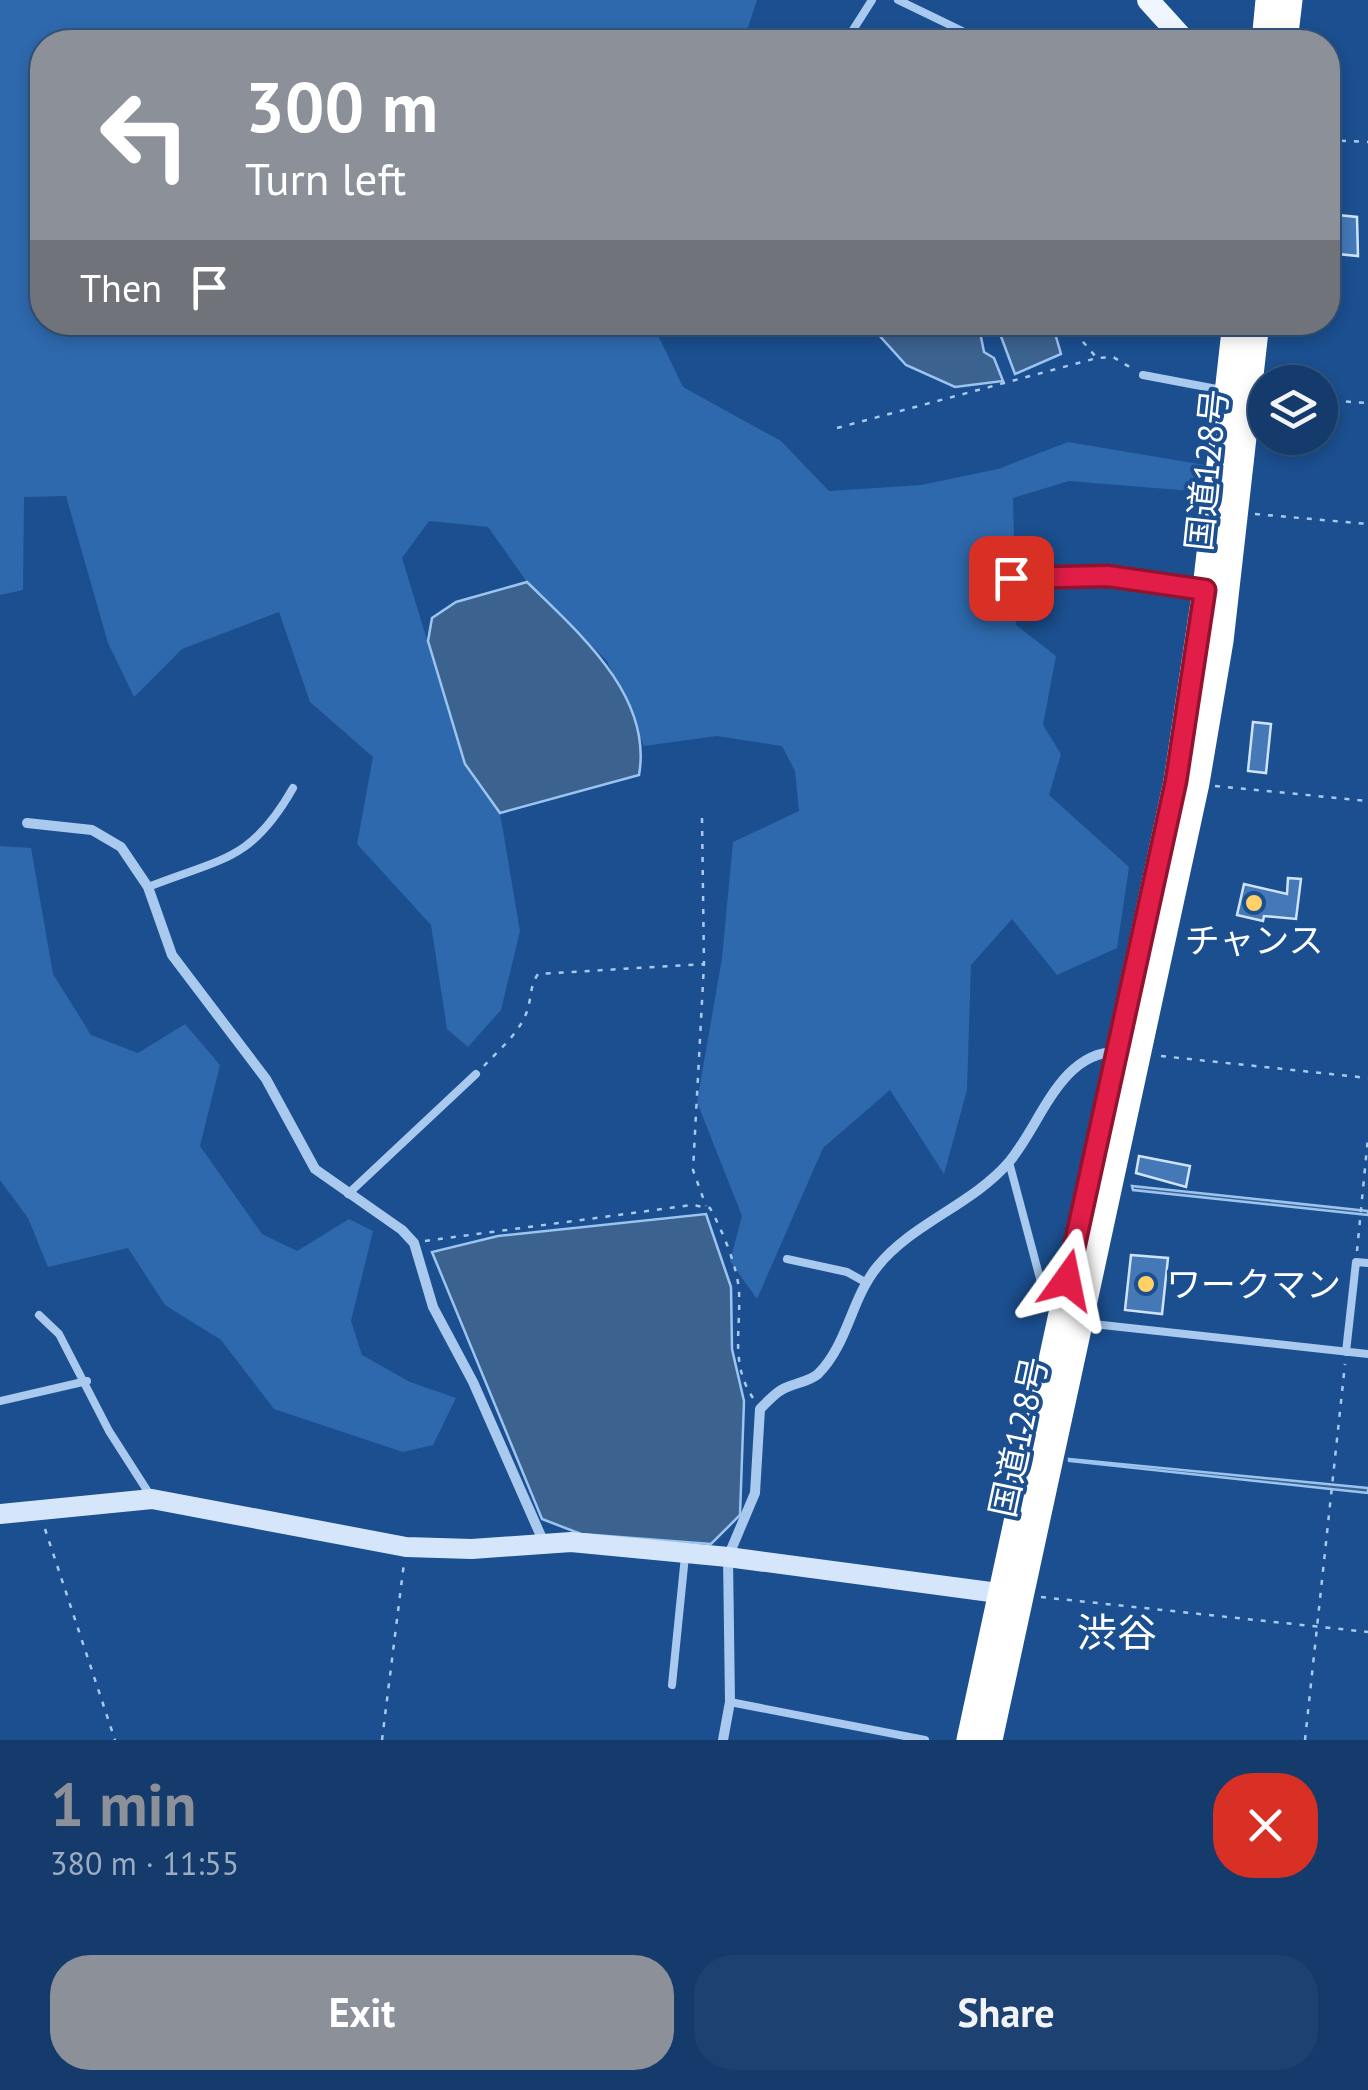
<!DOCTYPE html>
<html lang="en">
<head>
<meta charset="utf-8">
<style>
	:root { --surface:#143b6b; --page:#1d4271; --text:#f1f3f6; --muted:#9dadc1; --line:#33557e; --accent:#8c9099 }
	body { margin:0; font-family:"PT Sans","Noto Sans JP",sans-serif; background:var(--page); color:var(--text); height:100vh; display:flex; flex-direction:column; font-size:38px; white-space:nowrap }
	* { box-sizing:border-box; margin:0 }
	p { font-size:32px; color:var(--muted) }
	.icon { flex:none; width:55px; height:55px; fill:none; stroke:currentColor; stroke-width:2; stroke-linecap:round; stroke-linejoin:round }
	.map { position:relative; height:1740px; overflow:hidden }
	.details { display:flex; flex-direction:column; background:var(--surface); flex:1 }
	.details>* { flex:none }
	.banner { position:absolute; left:30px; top:30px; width:1310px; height:305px; border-radius:40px; box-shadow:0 5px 15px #0003,0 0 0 2px var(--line); background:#8c9099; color:#fff; overflow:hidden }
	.fabs { position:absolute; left:1248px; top:365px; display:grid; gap:20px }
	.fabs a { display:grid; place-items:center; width:90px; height:90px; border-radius:50%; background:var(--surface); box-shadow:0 5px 15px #0003,0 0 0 2px var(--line); font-size:50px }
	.pin { position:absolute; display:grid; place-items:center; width:85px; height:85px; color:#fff; margin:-42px; border-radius:20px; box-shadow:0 5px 15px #0006 }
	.me { position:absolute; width:110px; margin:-55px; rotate:12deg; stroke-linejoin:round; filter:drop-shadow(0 0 8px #0008) }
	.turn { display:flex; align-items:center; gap:35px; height:210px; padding:0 50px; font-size:45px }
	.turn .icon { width:130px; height:130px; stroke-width:2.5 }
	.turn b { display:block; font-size:70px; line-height:85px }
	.then { display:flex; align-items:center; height:95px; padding:0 50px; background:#0003; gap:20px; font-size:38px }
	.round { display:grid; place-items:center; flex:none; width:105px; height:105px; border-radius:40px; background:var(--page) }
	.overview { display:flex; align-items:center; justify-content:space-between; height:170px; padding:0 50px }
	h1 { font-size:60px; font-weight:700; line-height:75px; color:var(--accent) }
	.action { display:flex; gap:20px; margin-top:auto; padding:20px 50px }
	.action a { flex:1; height:115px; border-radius:40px; background:var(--accent); color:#fff; font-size:40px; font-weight:700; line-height:115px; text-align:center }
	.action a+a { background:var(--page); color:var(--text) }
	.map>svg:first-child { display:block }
	.green { fill:#2e69ad }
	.water { fill:#3c6290; stroke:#9cc4f0; stroke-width:2.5 }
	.building { fill:#4478b7; stroke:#cfe3fa; stroke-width:2.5 }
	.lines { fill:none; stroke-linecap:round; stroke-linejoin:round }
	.path { stroke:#a9c9ee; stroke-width:2.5; stroke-dasharray:5 8; stroke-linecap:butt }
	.lane { stroke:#a9c9ee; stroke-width:8 }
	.street { stroke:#a9c9ee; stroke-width:10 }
	.secondary { stroke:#d6e6fa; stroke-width:20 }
	.primary { stroke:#f0f6ff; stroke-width:22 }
	.highway { stroke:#fff; stroke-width:25 }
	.route-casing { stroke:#92132f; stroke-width:25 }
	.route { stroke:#e11d48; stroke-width:18 }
	.poi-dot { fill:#ffd166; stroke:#1b4f8f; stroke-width:4 }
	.labels { text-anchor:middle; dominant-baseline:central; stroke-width:8; stroke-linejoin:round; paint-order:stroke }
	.street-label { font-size:35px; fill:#fff; stroke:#1b4f8f }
	.poi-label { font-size:35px; fill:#fff; stroke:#1b4f8f }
	.quarter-label { font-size:40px; fill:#fff; stroke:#1b4f8f }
</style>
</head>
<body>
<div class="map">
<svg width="1368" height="1740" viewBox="0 0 1368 1740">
	<rect width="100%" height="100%" fill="#1b4f8f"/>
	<path class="green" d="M0 0H757L743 42H42V322L652 323 683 387 781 441 829 491 921 485 998 469 1068 442 1205 465 1192 491 1069 481 1013 498 1016 625 1056 656 1043 725 1061 754 1049 795 1129 867 1117 948 1057 975 1012 919 971 965 967 1090 944 1174 890 1090 823 1148 757 1299 730 1261 742 1216 697 1102 722 958 733 842 799 811 795 771 782 746 717 736 644 746 607 661 527 582 488 527 429 521 402 558 465 764 500 813 520 931 501 1010 468 1047 447 1029 431 925 357 844 373 757 310 702 279 612 182 649 134 697 108 643 66 496 24 497 23 590 0 595Z
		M0 846 31 848 53 974 91 1035 138 1053 185 1024 220 1065 200 1146 262 1234 297 1251 349 1219 373 1231 351 1321 362 1355 410 1382 456 1398 433 1445 403 1452 274 1409 221 1340 165 1305 128 1248 48 1267 28 1218 0 1180Z"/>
	<path class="water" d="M868 323H1052L1061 354 1015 374 999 331 980 332 984 352 994 358 1003 381 955 387 906 365Z
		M527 582C579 633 653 696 639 775L500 813 465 764 428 641 432 618 456 602Z
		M1132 1186 1368 1211V1215L1133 1190Z
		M706 1214 731 1287 732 1349 744 1401 740 1515 711 1544 581 1534 542 1519 432 1252 498 1236Z
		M1069 1459 1368 1488V1493L1069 1461Z"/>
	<path class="building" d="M1328 214 1357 217 1358 256 1328 253Z
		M1253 722 1271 724 1266 773 1248 771Z
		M1288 878 1301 879 1296 919 1264 916 1263 921 1237 915 1244 884 1287 894Z
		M1139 1156 1190 1166 1186 1187 1136 1173Z
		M1131 1255 1168 1258 1162 1314 1125 1310Z"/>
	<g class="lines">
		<path class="path" d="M1328 140 1368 142
			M1066 322 1096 357
			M1320 400 1368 403
			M837 428 1097 358 1113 357 1133 369
			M1255 514 1368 524
			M1215 786 1368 801
			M702 818 704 964 693 1170 706 1206
			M1161 1056 1368 1078
			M484 1066C499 1050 518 1034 526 1014 532 999 529 987 538 974L704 964
			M425 1241 692 1205 710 1208C722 1230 737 1265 739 1291 741 1329 730 1364 753 1398
			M1357 1251 1368 1137
			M45 1529 115 1740
			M1041 1597 1368 1632
			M382 1740 404 1563
			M1305 1740 1345 1364"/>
		<path class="lane" d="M898 0 985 42
			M838 42 851 33 872 0
			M1143 375 1222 390
			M1011 578 1108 577 1201 589
			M148 887C221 858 251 862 293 788
			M1009 1162 1042 1286
			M348 1194 476 1074
			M787 1259 847 1272 865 1282
			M39 1315 59 1334 109 1431 150 1495
			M1084 1323 1368 1354
			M1346 1352 1356 1262 1368 1263
			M0 1401 87 1381
			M672 1685 685 1556
			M730 1702 925 1740"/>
		<path class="street" d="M27 823 92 830 121 847 148 887 172 955 266 1079 315 1169 402 1230 414 1243 433 1307 473 1382 544 1543
			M723 1740 730 1702 728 1557 755 1493 760 1409C767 1402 775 1393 783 1389 794 1383 809 1382 818 1374 848 1344 851 1299 877 1267 912 1223 972 1205 1009 1162 1040 1126 1060 1051 1117 1052"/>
		<path class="secondary" d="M0 1514 152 1499 406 1547 472 1549 571 1542 728 1557 1013 1595"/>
		<path class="primary" d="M1148 0 1186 42"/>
		<path class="highway" d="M1264 42 1268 0
			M1285 42 1290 0
			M969 1740 1176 781 1205 589 1235 322
			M990 1740 1197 783 1221 641 1257 322"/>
	</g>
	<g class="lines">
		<g class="route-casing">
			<path id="route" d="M1011 578 1108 576 1205 590 1176 781 1067 1280"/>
		</g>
		<use href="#route" class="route"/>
	</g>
	<g class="poi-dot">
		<circle cx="1254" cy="903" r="10"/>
		<circle cx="1146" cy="1284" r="10"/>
	</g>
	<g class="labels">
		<g class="street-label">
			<text transform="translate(1206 470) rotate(-84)">国道128号</text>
			<text transform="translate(1018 1437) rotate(-78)">国道128号</text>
		</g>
		<g class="poi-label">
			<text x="1254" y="940">チャンス</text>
			<text x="1166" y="1284" text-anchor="start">ワークマン</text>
		</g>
		<g class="quarter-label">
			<text x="1117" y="1632">渋谷</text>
		</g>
	</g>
</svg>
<div class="fabs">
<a><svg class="icon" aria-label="layers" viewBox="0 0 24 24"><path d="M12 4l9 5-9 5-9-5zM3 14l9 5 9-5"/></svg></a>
</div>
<div class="pin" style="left:1011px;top:578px;background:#d93025"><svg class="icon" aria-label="arrive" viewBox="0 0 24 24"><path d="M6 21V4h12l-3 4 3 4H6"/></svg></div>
<svg class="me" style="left:1067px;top:1280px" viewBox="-20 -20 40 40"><path d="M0-17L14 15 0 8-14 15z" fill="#e11d48" stroke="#fff" stroke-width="4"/></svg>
<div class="banner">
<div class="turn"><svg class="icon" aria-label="left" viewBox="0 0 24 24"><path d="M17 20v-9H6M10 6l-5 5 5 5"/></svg><div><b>300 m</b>Turn left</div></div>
<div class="then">Then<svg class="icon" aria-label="arrive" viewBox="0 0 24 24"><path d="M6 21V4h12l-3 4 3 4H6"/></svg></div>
</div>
</div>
<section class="details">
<div class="overview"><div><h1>1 min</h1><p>380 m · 11:55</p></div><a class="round" style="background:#d93025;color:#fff"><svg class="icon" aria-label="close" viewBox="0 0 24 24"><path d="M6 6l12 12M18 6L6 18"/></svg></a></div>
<div class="action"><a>Exit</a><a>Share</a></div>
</section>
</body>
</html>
